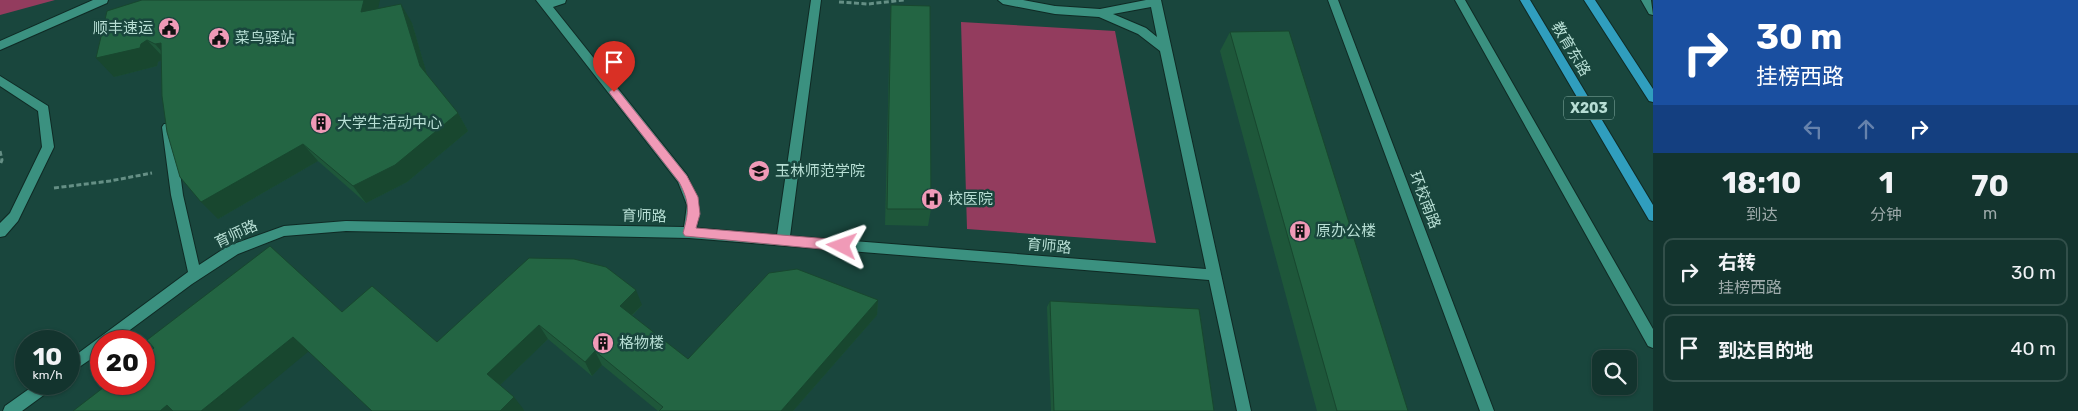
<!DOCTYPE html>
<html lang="zh">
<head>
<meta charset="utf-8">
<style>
	:root { --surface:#13342e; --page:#203f3a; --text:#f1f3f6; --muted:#9daaaa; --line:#324f4a }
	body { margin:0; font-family:Rubik,"Noto Sans SC",sans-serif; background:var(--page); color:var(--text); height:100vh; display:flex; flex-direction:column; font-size:19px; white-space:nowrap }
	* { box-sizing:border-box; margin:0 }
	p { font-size:16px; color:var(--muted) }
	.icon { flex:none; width:28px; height:28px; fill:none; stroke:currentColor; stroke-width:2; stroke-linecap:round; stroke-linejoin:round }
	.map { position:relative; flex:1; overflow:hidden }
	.drawer { display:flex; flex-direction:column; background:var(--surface); width:425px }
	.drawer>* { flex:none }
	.guide { background:#1a4fa0; color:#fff; overflow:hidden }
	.controls { position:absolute; left:1592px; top:350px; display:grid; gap:10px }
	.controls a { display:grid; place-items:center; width:45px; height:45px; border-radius:10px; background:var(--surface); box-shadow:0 1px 4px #0004,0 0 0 1px var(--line); font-size:25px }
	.speed { position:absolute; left:15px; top:330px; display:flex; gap:10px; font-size:25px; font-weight:700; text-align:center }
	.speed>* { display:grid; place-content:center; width:65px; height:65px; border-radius:50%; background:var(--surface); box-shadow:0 1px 4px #0004,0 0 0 1px var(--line); line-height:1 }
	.speed small { font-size:12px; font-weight:400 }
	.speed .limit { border:8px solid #d22; background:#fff; color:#111 }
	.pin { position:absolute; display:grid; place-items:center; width:42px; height:42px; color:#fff; margin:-51px -21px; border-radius:50% 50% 50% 0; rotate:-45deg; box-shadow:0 0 5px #0007 }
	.pin .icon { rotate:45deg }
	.me { position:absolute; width:55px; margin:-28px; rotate:274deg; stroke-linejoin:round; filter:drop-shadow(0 0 4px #0008) }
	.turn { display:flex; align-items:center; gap:18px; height:105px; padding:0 20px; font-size:22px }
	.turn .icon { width:65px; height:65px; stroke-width:2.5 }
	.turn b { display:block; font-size:35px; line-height:42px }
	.lanes { display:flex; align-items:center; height:48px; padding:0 20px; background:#0003; justify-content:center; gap:25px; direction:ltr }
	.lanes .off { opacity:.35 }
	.eta { display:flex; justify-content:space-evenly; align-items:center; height:85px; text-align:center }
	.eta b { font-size:30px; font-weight:700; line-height:35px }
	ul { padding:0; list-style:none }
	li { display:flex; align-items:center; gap:15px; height:68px; margin:0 10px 8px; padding:0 10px; border:2px solid var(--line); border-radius:10px }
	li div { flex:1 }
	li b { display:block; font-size:19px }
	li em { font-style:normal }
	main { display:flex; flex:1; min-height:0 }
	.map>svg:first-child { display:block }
	.green { fill:#933c5e }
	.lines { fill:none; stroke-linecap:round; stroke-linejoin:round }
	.minor-casing { stroke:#0f2a24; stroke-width:2 }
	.major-casing { stroke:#0f2a24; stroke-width:2 }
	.path { stroke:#658f85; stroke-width:3; stroke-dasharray:5 2.5; stroke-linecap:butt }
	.minor { fill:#3b9180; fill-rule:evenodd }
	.major { fill:#309ebe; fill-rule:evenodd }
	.wall { fill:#1e573a }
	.shaded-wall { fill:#18472f }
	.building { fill:#236543; stroke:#18472f }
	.route { fill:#f09ab7; stroke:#9c6477 }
	.labels { text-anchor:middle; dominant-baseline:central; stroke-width:5; stroke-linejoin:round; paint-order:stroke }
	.shield { fill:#19463d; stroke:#88b0a7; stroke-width:1 }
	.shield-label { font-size:14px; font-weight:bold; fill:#b7ded4 }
	.poi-label { font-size:15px; fill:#b7ded4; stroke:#19463d; text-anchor:start }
	.street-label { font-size:15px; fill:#b7ded4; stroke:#19463d }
</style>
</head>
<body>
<main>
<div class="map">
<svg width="1653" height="411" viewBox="0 0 1653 411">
	<rect width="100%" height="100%" fill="#19463d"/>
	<path class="green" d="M0 0H55L0 15Z
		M961 22 1115 31 1156 243 967 229Z"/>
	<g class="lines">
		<g class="minor-casing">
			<path id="minor" d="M93 0H108L107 3 0 50V41Z
				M536 0H566L565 3 553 7 687 175 699 205 697 228 777 235 811 0H821L790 236 1206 269 1160 51 1138 34 1099 17 1055 14 1003 4 998 0H1023L1055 6 1100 9 1146 0H1161L1251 411H1237L1209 280 689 238 346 231 284 236 238 254 192 284 115 341H101V352L69 374V360L188 272 171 195 162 127 164 124H172L174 127 183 195 199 265 228 246 284 226 346 221 684 227 687 205 678 182ZM1151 7 1157 37 1146 28 1113 14Z
				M1328 0H1338L1494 411H1480Z
				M1455 0H1465L1653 329V348L1648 346Z
				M1641 0H1651L1653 15 1649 14Z
				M0 76 48 106 54 147 18 221 5 236 0 237V223L10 213 42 147 38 111 0 86Z
				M36 384H54L52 389 22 411H3L5 406Z"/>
		</g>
		<g class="major-casing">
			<path id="major" d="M1520 0H1530L1653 205V221L1649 220Z
				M1584 0H1595L1653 89V102L1649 101Z"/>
		</g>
		<path class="path" d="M839 2 868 4 904 0
			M0 151 2 160 0 165
			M54 188 110 181 152 173"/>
		<use href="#minor" class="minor"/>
		<use href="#major" class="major"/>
	</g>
	<path class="wall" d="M142 0 378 8 412 23 427 75 458 113 468 131 407 182 366 203 318 161 218 219 161 60 158 62 157 66 114 77Z
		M891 5 931 209 928 226 885 225 890 24Z
		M1230 32 1408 411H1317L1220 51Z
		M878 300 877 315 793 411H658L602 365 592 376 548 339 500 385 524 410V411H372L342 312 437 342 642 305 632 316 688 359Z
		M1050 301 1214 411H1051L1047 307Z"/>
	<path class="shaded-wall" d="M364 0H380L373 31 361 12Z
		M401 4 412 23 430 85 420 66Z
		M147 40 164 58 158 62 157 66 114 77 96 58Z
		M161 43 172 63 155 44Z
		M458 113 468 131 407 182 366 203 353 186Z
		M303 144 318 161 218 219 201 202Z
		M636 290 642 305 626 321 620 306Z
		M878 300 877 315 793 411H781Z
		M539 325 548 339 498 387 487 374Z
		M293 337 309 351 237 411H201Z
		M595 351 602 365 592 376 585 362Z
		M514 397 524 410V411H500Z
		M167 405 177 411H160Z"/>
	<path class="building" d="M142 0H364L361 12 401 4 420 66 458 113 395 165 353 186 303 144 201 202 180 177 167 132 162 96 161 43 155 44 147 40 141 44 140 48 96 58 107 11Z
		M891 5 930 6 931 209H887Z
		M1289 31 1408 411H1337L1230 32Z
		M270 246 342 312 372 286 437 342 529 258 574 259 606 267 636 290 620 306 688 359 769 273 797 269 878 300 781 411H659L663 407 595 351 585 362 539 325 487 374 514 397 500 411H372L293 337 201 411H173L167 405 160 411H73L108 384H144V356L154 348 147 340Z
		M1050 301 1199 309 1214 411H1054Z"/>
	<path class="route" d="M614 88 618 90 687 176 698 197 700 214 696 228 842 240 846 242 848 246 846 249 842 251 685 236 683 233C689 211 690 203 679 182L611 95 609 92Z"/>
	<defs>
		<g id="civic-disc" transform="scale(1.125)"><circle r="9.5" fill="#f09ab7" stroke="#19463d"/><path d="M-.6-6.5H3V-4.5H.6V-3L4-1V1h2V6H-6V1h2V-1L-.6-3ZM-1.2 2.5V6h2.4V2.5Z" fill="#111"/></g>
		<g id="building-disc" transform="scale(1.125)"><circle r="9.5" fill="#f09ab7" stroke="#19463d"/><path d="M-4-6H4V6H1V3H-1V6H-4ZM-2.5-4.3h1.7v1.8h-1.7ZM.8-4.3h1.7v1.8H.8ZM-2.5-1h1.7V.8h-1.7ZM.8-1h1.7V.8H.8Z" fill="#111"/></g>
		<g id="university-disc" transform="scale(1.125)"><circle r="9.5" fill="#f09ab7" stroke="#19463d"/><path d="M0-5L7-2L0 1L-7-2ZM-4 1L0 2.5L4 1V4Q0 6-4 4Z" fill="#111"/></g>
		<g id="hospital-disc" transform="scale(1.125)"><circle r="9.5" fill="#f09ab7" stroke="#19463d"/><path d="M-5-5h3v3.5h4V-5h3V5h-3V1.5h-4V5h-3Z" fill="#111"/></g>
	</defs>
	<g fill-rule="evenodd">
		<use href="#civic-disc" x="169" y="28"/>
		<use href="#civic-disc" x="219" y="38"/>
		<use href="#building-disc" x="321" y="123"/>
		<use href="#university-disc" x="759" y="171"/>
		<use href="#hospital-disc" x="932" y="199"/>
		<use href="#building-disc" x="1300" y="231"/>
		<use href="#building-disc" x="603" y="343"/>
	</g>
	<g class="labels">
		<rect class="shield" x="1564" y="96.5" width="50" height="23" rx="4"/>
		<g class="shield-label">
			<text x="1589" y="108">X203</text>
		</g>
		<g class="poi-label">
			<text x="153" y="28" text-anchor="end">顺丰速运</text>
			<text x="235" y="38">菜鸟驿站</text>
			<text x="337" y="123">大学生活动中心</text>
			<text x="775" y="171">玉林师范学院</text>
			<text x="948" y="199">校医院</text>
			<text x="1316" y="231">原办公楼</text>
			<text x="619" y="343">格物楼</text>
		</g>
		<g class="street-label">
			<text transform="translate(1571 49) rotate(59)">教育东路</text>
			<text transform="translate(1425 200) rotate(69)">环校南路</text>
			<text transform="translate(644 216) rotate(1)">育师路</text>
			<text transform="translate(236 234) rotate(-25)">育师路</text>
			<text transform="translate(1049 246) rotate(5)">育师路</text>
		</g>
	</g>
</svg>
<div class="controls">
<a><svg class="icon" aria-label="search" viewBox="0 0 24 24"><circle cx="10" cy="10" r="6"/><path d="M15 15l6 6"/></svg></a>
</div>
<div class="speed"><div>10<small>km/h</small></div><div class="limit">20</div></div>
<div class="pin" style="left:614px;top:92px;background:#d93025"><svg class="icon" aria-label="arrive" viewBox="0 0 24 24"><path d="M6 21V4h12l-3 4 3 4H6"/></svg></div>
<svg class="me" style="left:842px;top:246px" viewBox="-20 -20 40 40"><path d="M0-17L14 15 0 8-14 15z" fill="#f09ab7" stroke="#fff" stroke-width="4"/></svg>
</div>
<section class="drawer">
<div class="guide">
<div class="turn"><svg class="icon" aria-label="right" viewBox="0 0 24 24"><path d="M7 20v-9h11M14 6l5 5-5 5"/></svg><div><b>30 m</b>挂榜西路</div></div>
<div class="lanes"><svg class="icon off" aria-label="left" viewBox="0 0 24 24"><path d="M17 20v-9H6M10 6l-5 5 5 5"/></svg><svg class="icon off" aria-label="ahead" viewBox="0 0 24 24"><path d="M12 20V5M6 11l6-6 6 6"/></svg><svg class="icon" aria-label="right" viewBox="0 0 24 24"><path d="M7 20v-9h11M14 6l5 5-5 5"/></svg></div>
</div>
<div class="eta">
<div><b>18:10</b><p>到达</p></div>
<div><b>1</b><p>分钟</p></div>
<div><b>70</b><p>m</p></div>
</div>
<ul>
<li><svg class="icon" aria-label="right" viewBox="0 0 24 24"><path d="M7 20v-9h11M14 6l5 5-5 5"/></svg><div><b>右转</b><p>挂榜西路</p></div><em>30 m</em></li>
<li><svg class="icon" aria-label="arrive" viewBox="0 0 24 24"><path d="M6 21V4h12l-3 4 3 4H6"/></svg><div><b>到达目的地</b></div><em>40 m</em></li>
</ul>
</section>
</main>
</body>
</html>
